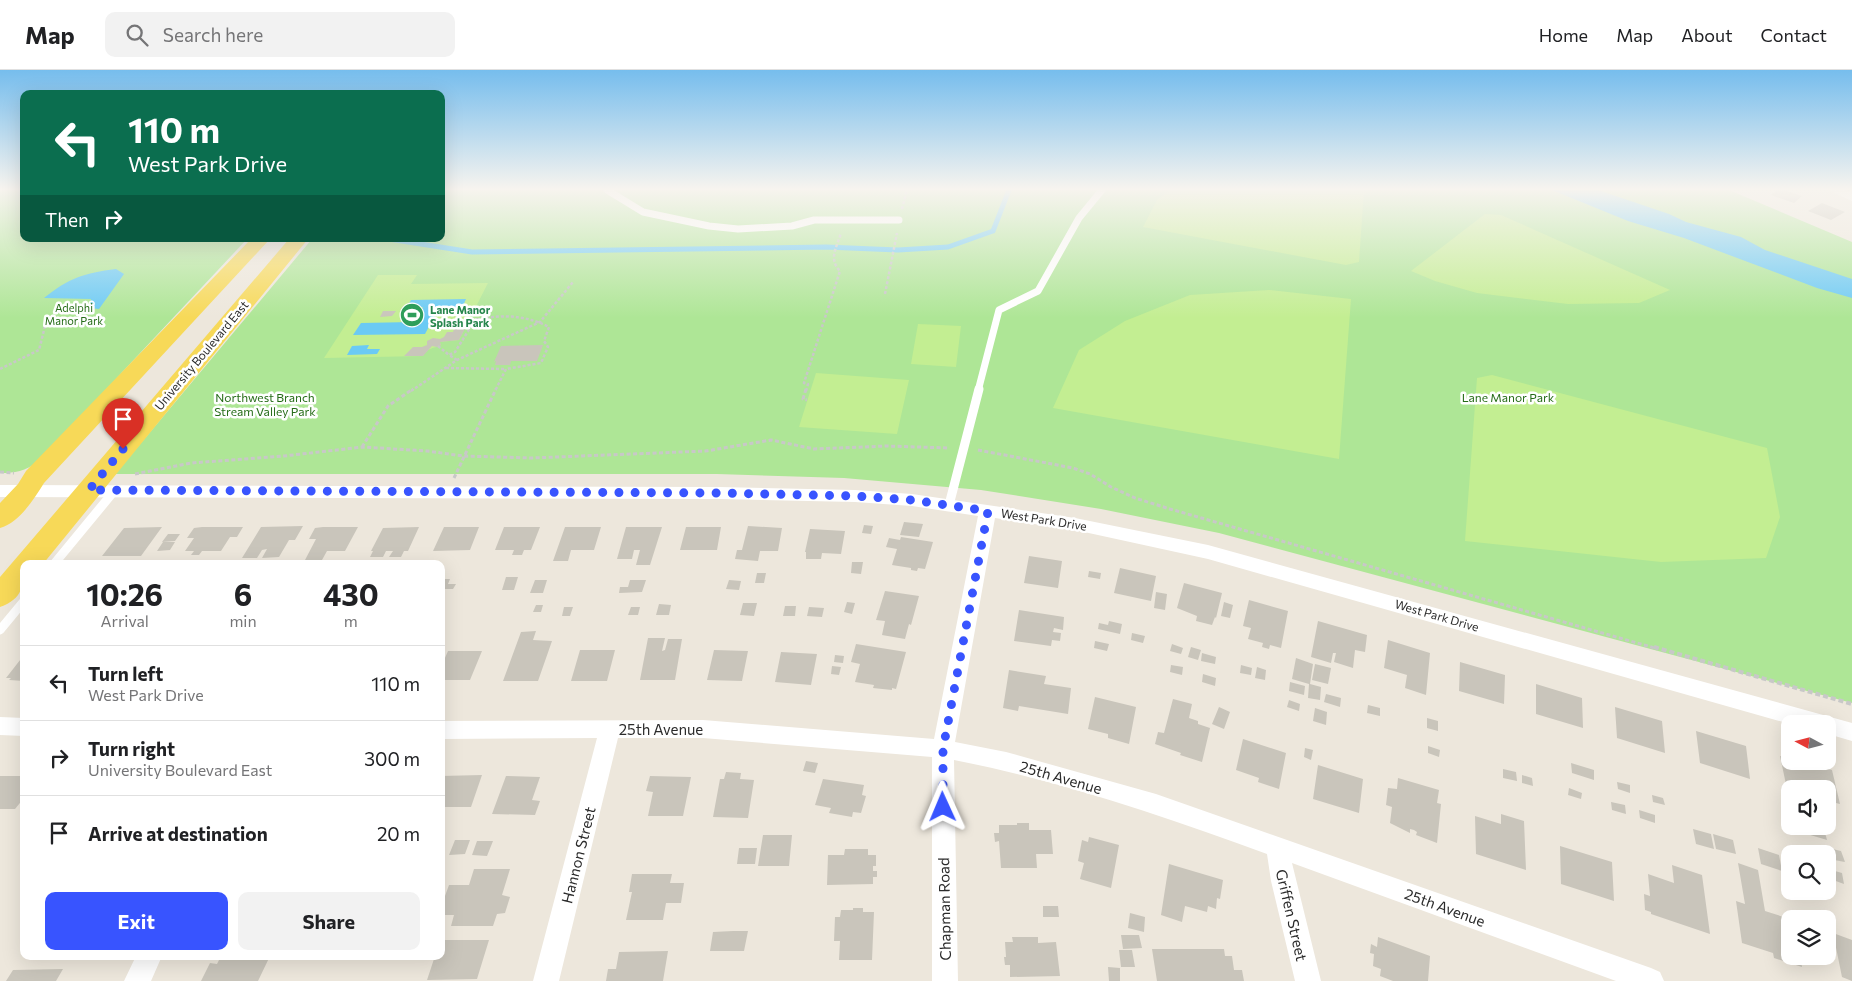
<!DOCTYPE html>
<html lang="en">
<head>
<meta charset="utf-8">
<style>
	:root { --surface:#fff; --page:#f2f2f2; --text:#202124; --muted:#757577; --line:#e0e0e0; --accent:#3854ff }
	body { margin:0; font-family:Commissioner,sans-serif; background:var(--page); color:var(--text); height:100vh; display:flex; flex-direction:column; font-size:19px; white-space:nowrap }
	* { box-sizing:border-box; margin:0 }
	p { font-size:16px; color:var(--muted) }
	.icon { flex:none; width:28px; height:28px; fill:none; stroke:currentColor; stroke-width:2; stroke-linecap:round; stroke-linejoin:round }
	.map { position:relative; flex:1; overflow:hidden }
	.side { position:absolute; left:20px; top:490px; width:425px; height:400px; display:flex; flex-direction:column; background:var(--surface); border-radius:10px; box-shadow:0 5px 20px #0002 }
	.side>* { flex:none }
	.top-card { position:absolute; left:20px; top:20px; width:425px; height:152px; border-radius:10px; box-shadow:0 5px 20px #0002; background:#0b6e4f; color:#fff; overflow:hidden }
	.needle { width:32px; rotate:277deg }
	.buttons { position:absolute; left:1781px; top:645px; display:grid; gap:10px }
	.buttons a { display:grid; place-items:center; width:55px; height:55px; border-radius:10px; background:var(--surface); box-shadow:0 5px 20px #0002; font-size:25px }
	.pin { position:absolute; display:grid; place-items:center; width:42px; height:42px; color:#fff; margin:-51px -21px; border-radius:50% 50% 50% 0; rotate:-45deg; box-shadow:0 0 5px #0007 }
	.pin .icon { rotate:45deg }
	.me { position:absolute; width:55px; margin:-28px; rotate:359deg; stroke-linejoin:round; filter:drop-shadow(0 0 4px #0008) }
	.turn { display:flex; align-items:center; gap:18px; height:105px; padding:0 25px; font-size:22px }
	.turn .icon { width:65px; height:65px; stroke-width:2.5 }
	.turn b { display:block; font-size:35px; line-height:42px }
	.then { display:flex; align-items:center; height:48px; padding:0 25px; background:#0003; gap:10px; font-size:19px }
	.eta { display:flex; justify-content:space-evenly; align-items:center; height:85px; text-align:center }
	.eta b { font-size:30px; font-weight:700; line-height:35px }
	.primary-button { display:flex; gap:10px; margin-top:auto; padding:10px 25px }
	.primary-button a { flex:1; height:58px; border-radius:10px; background:var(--accent); color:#fff; font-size:20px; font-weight:700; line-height:58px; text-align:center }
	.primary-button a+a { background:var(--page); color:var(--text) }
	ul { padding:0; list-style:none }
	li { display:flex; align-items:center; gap:15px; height:75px; padding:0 25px; border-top:1px solid var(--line) }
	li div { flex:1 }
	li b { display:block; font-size:19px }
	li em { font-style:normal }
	header { display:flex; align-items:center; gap:30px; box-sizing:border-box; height:70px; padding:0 25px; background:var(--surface); border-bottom:1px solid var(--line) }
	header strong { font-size:24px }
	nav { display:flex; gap:28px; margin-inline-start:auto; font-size:18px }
	.search { width:350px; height:45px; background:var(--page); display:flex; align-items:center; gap:12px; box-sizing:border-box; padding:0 18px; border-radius:10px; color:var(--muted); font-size:19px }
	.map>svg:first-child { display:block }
	.green { fill:#aee696 }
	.pitch { fill:#c3ee92 }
	.water { fill:#6bcaf4 }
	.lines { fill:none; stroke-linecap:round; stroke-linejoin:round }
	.stream { stroke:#6bcaf4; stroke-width:5 }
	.building { fill:#c9c5bb }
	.path-far2 { stroke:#c8c8c8; stroke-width:2.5; stroke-dasharray:3 2; stroke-linecap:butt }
	.path-far1 { stroke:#c8c8c8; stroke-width:3; stroke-dasharray:4 2.5; stroke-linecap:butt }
	.path { stroke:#c8c8c8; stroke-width:4; stroke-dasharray:5 3; stroke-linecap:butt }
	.service-far1 { stroke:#fff; stroke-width:7 }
	.service { stroke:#fff; stroke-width:9 }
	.minor { fill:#fff; fill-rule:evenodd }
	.primary { fill:#f7d958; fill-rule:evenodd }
	.route { stroke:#3854ff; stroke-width:9; stroke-dasharray:0 16.2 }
	.labels { text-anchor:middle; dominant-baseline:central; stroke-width:5; stroke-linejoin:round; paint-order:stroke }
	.far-park-label { font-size:11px; fill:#256c17; stroke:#fff }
	.far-leisure-label { font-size:11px; font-weight:bold; fill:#27864d; stroke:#fff; text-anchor:start }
	.street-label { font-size:12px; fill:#2b2b2b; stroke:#fff }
	.park-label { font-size:12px; fill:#256c17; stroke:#fff }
	.near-street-label { font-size:15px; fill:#2b2b2b; stroke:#fff }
</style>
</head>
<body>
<header>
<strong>Map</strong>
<div class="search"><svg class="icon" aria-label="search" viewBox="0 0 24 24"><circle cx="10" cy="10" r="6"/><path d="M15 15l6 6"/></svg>Search here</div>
<nav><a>Home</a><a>Map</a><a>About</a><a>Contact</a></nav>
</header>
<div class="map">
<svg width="1852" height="911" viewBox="0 0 1852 911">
	<rect width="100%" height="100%" fill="#ede7dc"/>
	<path class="green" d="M0 120H24V169H247L38 392C25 401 15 403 0 403Z
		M441 120H1729L1852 172V633L1219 463 1101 439 981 420 844 408 717 404H115L312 169H441Z"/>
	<path class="pitch" d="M1170 120H1364L1359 192 1346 195 1143 157 1157 130Z
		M1485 144 1501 145 1670 220 1639 233 1568 234 1477 223 1435 211 1411 201Z
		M378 205H417L411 214 488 213 459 270 440 272 441 275C433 279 428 277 423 286L324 288Z
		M1269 220 1351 229 1339 389 1053 338 1079 280 1125 251 1190 225Z
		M918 254 961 256 956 297 911 294Z
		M816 303 909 310 897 364 799 357Z
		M1492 305 1767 378 1780 447 1766 488 1661 492 1465 471 1477 308Z"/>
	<path class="water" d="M1552 120H1598L1669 144 1686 152 1741 167 1765 180 1852 209V228L1817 218 1684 168 1628 151Z
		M116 199 124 204 99 239 90 238 91 229 44 228C69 208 84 203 116 199Z
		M466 229 462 238H439L425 264 353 265 361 253 413 252 414 248H400L405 240H421L423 237H407L411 230Z
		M369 275 367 279H380L377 284 347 285 352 276Z"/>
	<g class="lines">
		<path class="stream" d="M389 169 472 182 826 177 898 180 948 177 993 161 1009 120"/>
	</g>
	<path class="building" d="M1777 120H1784L1802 126 1794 133 1771 125Z
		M1822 133 1845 142 1831 150 1808 141Z
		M383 241H396L392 246 380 247Z
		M456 251H469L459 270 440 272 441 275 437 277 432 276 423 286H404L413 277H422L427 275V271L433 268 440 269 444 267 447 262H453L454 259 452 257Z
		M543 275 537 291H511L510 295H495L496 291 494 292 501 276Z
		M904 452 923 454 919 467 900 465Z
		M864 455 873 456 871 464 862 463Z
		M303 456 295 470H289L279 487 262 488 267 479 262 480 257 488H242L261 457Z
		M748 456 782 458 778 481H760L758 491 735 489 737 480H742Z
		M162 457 141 486H102L124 458Z
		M202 457H243L237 467H230L221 481H202L199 485H191L194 481H185L194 468H187L194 458Z
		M323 457H358L345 481H327L322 490H305L316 469H309L315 458Z
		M419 457 408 481H404L401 487H389L393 481H386L383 487H370L373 481H371L383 458Z
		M444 457H479L470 480 433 481Z
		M504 457H540L531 480H524L522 485H512L514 480H495Z
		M565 457H601L594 480H571L568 491H553Z
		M626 457H662L650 495H636L640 480H634L632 489H617Z
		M686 457H721L717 480H680Z
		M810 459 845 461 841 484 822 483 821 489H806V482H805Z
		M168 464H180L175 471 162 472Z
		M901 467 933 472 925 499 918 498 917 501 911 500V498L892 495 897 479 886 477 889 468 900 470Z
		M163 472H175L170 480 157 481Z
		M1029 486 1062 491 1058 518 1024 513Z
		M852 492H863L861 504 851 503Z
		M1120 498 1156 506 1151 531 1114 523Z
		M1089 501 1101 503 1100 509 1088 507Z
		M757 503H766L764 513H755Z
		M506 507H518L514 520H502Z
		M441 509H450L448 514H456L453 519H441Z
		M535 510H547L543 523H530Z
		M630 510H646L642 522 619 523 620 517H628Z
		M729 510 741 511 739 520 726 519Z
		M1184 513 1222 523 1216 548 1215 547 1212 555 1196 551 1197 546 1177 538Z
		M885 521 919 526 911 555 909 554 905 569 882 565 885 551 876 550Z
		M1156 522 1167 524 1165 540 1154 538Z
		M1249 530 1288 541 1281 578 1270 575 1269 579 1262 577 1263 573 1248 569 1251 558 1243 556Z
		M847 532 855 533 852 544 844 542Z
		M1224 532 1233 535 1230 548 1221 546Z
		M743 533H757L754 546 740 545Z
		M659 534 671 535 669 545H656Z
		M536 535H543L541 542H533Z
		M785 536H796L795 546H783Z
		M564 537H573L570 546H562Z
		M631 537H640L638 545H628Z
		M809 537 824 538 822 547 807 546Z
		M1019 540 1064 547 1063 560 1054 558 1053 562 1061 563 1060 571 1052 570 1051 576 1014 571Z
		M1109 551 1122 554 1120 564 1098 559 1099 553 1108 555Z
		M1318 551 1367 565 1365 582 1355 580 1353 598 1334 592 1336 583H1333L1331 593 1311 587Z
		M536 561 533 570 552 571 538 611H503L521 562Z
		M1132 563 1145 566 1143 573 1131 570Z
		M648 568H665L662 581 665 580 668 569H682L675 610H640Z
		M1388 570 1430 583 1426 625 1405 618 1407 605 1384 598Z
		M1095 571 1109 574 1107 581 1094 578Z
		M856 574 906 582 896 619 892 618V620L873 618 874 615 855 612 860 594 851 592Z
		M1172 574 1183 578 1181 584 1170 581Z
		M1191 577 1201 580 1198 590 1188 587Z
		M580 580H615L607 611H571Z
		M714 580 748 581 742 611 707 610Z
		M448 581H482L470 610H441V597Z
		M781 582 817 584 811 615 775 612Z
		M1202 583 1216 587 1215 594 1201 591Z
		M24 585V611L9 610 11 608H6Z
		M835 585 844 586 843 593 834 592Z
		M1296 588 1313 594 1310 614 1321 617 1320 630 1308 628 1309 614 1292 609Z
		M1460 592 1505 605 1504 634 1459 621Z
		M1315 594 1331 598 1328 614 1312 610Z
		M1171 595 1183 597 1182 605 1170 602Z
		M1241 595 1252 598 1251 605 1240 603Z
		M832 596 841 597 839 605 831 604Z
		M1257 597 1266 600 1265 610 1255 608Z
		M1009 600 1046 606 1044 614 1071 618 1068 644 1019 636 1018 641 1003 638Z
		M1203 604 1216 608 1215 616 1202 612Z
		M1290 612 1305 616 1304 625 1289 621Z
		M1536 614 1582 628 1583 658 1536 644Z
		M1326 624 1341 628 1340 637 1324 632Z
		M1095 627 1136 637 1129 674 1108 668V664L1088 659Z
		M1173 629 1192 634 1189 648 1198 651V654L1210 658 1202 692 1180 685 1181 683 1155 674 1158 662 1164 663Z
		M1289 630 1300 634 1299 641 1287 637Z
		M1368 635 1380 638V646L1367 643Z
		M1219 637 1230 642 1224 659 1212 654Z
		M1615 637 1662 651 1665 683 1617 668Z
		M1315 638 1327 642 1326 655 1313 651Z
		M1427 648 1438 651V661L1427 658Z
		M1696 661 1746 676 1750 709 1700 693Z
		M1243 669 1286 683 1279 719 1258 712 1259 708 1236 700Z
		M1428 676 1440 680 1439 687 1428 683Z
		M1305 678 1313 680 1311 690 1304 687Z
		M1780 686 1790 689V691H1800L1832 700 1840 734 1828 731V719H1787Z
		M806 691 818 693 815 703 803 701Z
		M1571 693 1594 700V710L1572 703Z
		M1318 695 1363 709 1359 743 1313 729Z
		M1503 699 1516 702 1517 711 1503 708Z
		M726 702 741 703 740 709 754 710 748 748 713 747 720 709H724Z
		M24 703V728L15 739H0V706H21Z
		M482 705 471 737H441V706Z
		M1522 705 1532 708 1533 716 1522 713Z
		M506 706 540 707 532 730 540 731 535 745 492 744Z
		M650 706 691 707 683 746H648L653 722 646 721Z
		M1398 708 1439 720 1437 733 1441 734 1437 773 1416 765 1417 762 1414 760 1410 759V763L1390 753 1392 737 1386 735 1388 718 1397 719Z
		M823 709 864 715 862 725 866 726 861 743 853 742 852 747 829 743 831 738 815 735Z
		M1617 712 1630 715V723L1618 719Z
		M1569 718 1582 723 1581 729 1568 725Z
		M1652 725 1663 728 1665 735 1653 732Z
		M1611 732 1625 735 1626 744 1612 740Z
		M1639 740 1655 745V753L1640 748Z
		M1501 744 1524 751 1526 800 1476 784 1475 746 1501 754Z
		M1017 753H1029V760H1051L1053 784H1036L1037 798H1001L999 771 995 772 994 763H999V755H1017Z
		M1806 756 1824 759 1827 770 1807 764Z
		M1693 759 1711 764 1714 779 1696 774Z
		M1713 764 1733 770 1736 784 1716 779Z
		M763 765H792L789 796H758Z
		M1089 767 1119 775 1111 818 1080 809 1084 793 1078 791 1082 770 1088 772Z
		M455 770H470L465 784 449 785Z
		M477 771H493L487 786 472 785Z
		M1560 776 1612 792 1614 831 1561 814Z
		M1824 777 1841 781 1845 792 1829 789Z
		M739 778H757L755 794H737Z
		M1758 778 1779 785 1782 801 1761 794Z
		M845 779H868V785H876V796H873V801H877V807H873V814L827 815 828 785H844Z
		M1738 793 1758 800 1765 841 1790 849V886H1800L1802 897 1774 888 1773 883 1742 873 1736 831 1745 834Z
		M1169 794 1223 810 1220 829 1217 828 1216 839 1208 836 1207 842 1185 836 1182 852 1161 845Z
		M1672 795 1702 805 1710 864 1651 844V842L1645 840 1644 824 1650 826 1648 804 1674 813Z
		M474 799H510L502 825 510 827 505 843 497 844 493 856H451L454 845H441V826H445L449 815H469Z
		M1828 799 1842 803 1844 814 1833 810V814L1828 812Z
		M632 804H672L670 813H684L681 833H666L663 850H626L632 822H629Z
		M1043 836H1058L1059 847H1043Z
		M853 838H863V842H874L872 890H839L840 871H834L835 847H840L841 840H853Z
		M1130 843 1145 847 1144 862 1128 858Z
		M733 861H748L744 881H710L713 862Z
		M1833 863 1852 870V911L1842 907Z
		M1121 865H1139L1142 878 1123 879Z
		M1012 867H1038V873L1056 872 1060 906 1010 907V895H1005L1004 887H1006L1005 872H1013Z
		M1378 867 1430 886 1428 911H1393L1380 906 1381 899 1373 896 1374 884 1370 883 1371 874 1377 877Z
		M441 870H489L477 909 427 910 435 886H441Z
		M1152 879H1224L1225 886H1232L1234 900H1242L1244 911H1157Z
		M1119 880H1132L1135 897H1121Z
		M668 881 663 911H606L608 899H616L619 882Z
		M221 886H270L258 911H201L210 893 217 894Z
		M1108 897 1120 898V911H1109Z
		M63 899 56 911H6L13 900Z"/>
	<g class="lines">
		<path class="path-far2" d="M902 139 907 120
			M885 224 897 163
			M438 276 449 285
			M457 290 449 285 455 282 475 250C500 244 526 245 549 257L544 271 548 277 541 293 506 299 495 321
			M446 298 506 299
			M0 299 39 280 47 248
			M411 321 457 290 540 252 573 212
			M806 321 808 314 804 313 840 201C828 189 837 177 841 163"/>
		<path class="path-far1" d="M806 319 803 329 807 330
			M362 377 388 336 413 319
			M978 380 1073 398 1090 404 1111 417 1135 428 1170 439 1658 579
			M0 402 14 403
			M135 404 191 393 284 386 362 377 427 381 463 386 532 388 706 381 771 370 814 379 887 376 949 378
			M454 408 496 319"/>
		<path class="path" d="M1654 577 1852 634"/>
		<path class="service-far1" d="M607 120 643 142 709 156 738 159 792 156 814 150H899
			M978 321 999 240 1038 221 1079 148 1102 120"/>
		<path class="service" d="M949 435 979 319
			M54 494 115 420
			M0 560 24 531"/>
		<path class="minor" d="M1828 120H1845L1852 123V131Z
			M0 415 719 417 855 420 912 424 1075 448 1208 475 1852 653V671L1828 664V654H1790L1208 489 1075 460 995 448 955 672 1006 682 1156 724 1651 898 1660 902 1664 911H1616L1292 793 1321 911H1295L1271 811 1267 784C1165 747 1061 711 954 690L958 911H932V687L703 668H618L559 911H533L597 668 441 669V651L703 650 934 669 978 446 912 436 855 432 719 429 0 427Z
			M0 647 24 648V666L0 665Z
			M136 886H162L151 911H124Z"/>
		<path class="primary" d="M251 169H270L44 413C34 429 19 453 0 458V433L18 414 26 401Z
			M289 169H308L43 494H24C24 515 23 529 0 537V507Z"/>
	</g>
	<linearGradient id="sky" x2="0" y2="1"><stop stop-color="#76bded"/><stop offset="0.48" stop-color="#f7f4ef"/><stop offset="1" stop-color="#f7f4ef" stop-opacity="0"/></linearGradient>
	<rect width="1852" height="248" fill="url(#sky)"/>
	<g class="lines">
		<path class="route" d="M123 379 89 420 720 423 855 426 912 430 988 441 943 679V737"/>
	</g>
	<defs>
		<g id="stadium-disc" transform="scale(1.25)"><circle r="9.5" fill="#2e9e5b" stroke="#fff"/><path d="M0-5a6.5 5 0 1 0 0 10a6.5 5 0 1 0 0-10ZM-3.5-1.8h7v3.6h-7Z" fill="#fff"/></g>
	</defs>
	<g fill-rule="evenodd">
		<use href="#stadium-disc" x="412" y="245"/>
	</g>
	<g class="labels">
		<g class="far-park-label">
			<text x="74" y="237">Adelphi<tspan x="74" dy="13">Manor Park</tspan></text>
		</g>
		<g class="far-leisure-label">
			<text x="430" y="239">Lane Manor<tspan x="430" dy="13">Splash Park</tspan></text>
		</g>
		<g class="street-label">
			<text transform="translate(201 285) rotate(-50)">University Boulevard East</text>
			<text transform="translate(1044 449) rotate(9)">West Park Drive</text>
			<text transform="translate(1437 545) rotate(16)">West Park Drive</text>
		</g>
		<g class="park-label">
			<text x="265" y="327">Northwest Branch<tspan x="265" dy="14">Stream Valley Park</tspan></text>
			<text x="1508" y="327">Lane Manor Park</text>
		</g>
		<g class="near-street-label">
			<text x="661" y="659">25th Avenue</text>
			<text transform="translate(1061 707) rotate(16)">25th Avenue</text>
			<text transform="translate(578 785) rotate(-76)">Hannon Street</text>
			<text transform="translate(1445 837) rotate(20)">25th Avenue</text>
			<text transform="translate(944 839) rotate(-91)">Chapman Road</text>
			<text transform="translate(1292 845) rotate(77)">Griffen Street</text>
		</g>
	</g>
</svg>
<div class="buttons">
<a><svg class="needle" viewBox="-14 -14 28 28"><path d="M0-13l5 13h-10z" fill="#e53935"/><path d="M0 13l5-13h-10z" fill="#757577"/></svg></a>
<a><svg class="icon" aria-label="sound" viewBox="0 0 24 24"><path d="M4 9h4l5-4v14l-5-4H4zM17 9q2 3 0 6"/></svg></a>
<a><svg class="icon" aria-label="search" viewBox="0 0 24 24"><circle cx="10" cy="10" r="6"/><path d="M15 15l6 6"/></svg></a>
<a><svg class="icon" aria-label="layers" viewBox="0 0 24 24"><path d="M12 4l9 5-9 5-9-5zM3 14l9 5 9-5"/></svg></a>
</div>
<div class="pin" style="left:123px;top:379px;background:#d93025"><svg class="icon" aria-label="arrive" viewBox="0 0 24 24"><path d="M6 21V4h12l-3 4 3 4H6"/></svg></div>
<svg class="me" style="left:943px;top:737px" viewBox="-20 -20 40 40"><path d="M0-17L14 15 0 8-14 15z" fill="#3854ff" stroke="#fff" stroke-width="4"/></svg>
<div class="top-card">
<div class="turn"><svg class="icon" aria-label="left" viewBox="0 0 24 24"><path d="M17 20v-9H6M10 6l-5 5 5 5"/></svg><div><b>110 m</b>West Park Drive</div></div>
<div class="then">Then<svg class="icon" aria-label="right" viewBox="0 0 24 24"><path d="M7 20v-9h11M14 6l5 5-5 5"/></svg></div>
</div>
<section class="side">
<div class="eta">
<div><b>10:26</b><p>Arrival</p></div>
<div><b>6</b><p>min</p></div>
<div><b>430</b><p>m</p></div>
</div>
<ul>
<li><svg class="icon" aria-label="left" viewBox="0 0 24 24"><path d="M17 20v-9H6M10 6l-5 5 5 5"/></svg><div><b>Turn left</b><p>West Park Drive</p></div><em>110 m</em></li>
<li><svg class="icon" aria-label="right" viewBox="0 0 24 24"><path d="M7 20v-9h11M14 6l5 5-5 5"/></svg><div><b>Turn right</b><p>University Boulevard East</p></div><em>300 m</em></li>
<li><svg class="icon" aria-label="arrive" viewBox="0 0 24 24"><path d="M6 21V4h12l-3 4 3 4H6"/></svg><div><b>Arrive at destination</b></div><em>20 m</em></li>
</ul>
<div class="primary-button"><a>Exit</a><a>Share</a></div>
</section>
</div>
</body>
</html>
